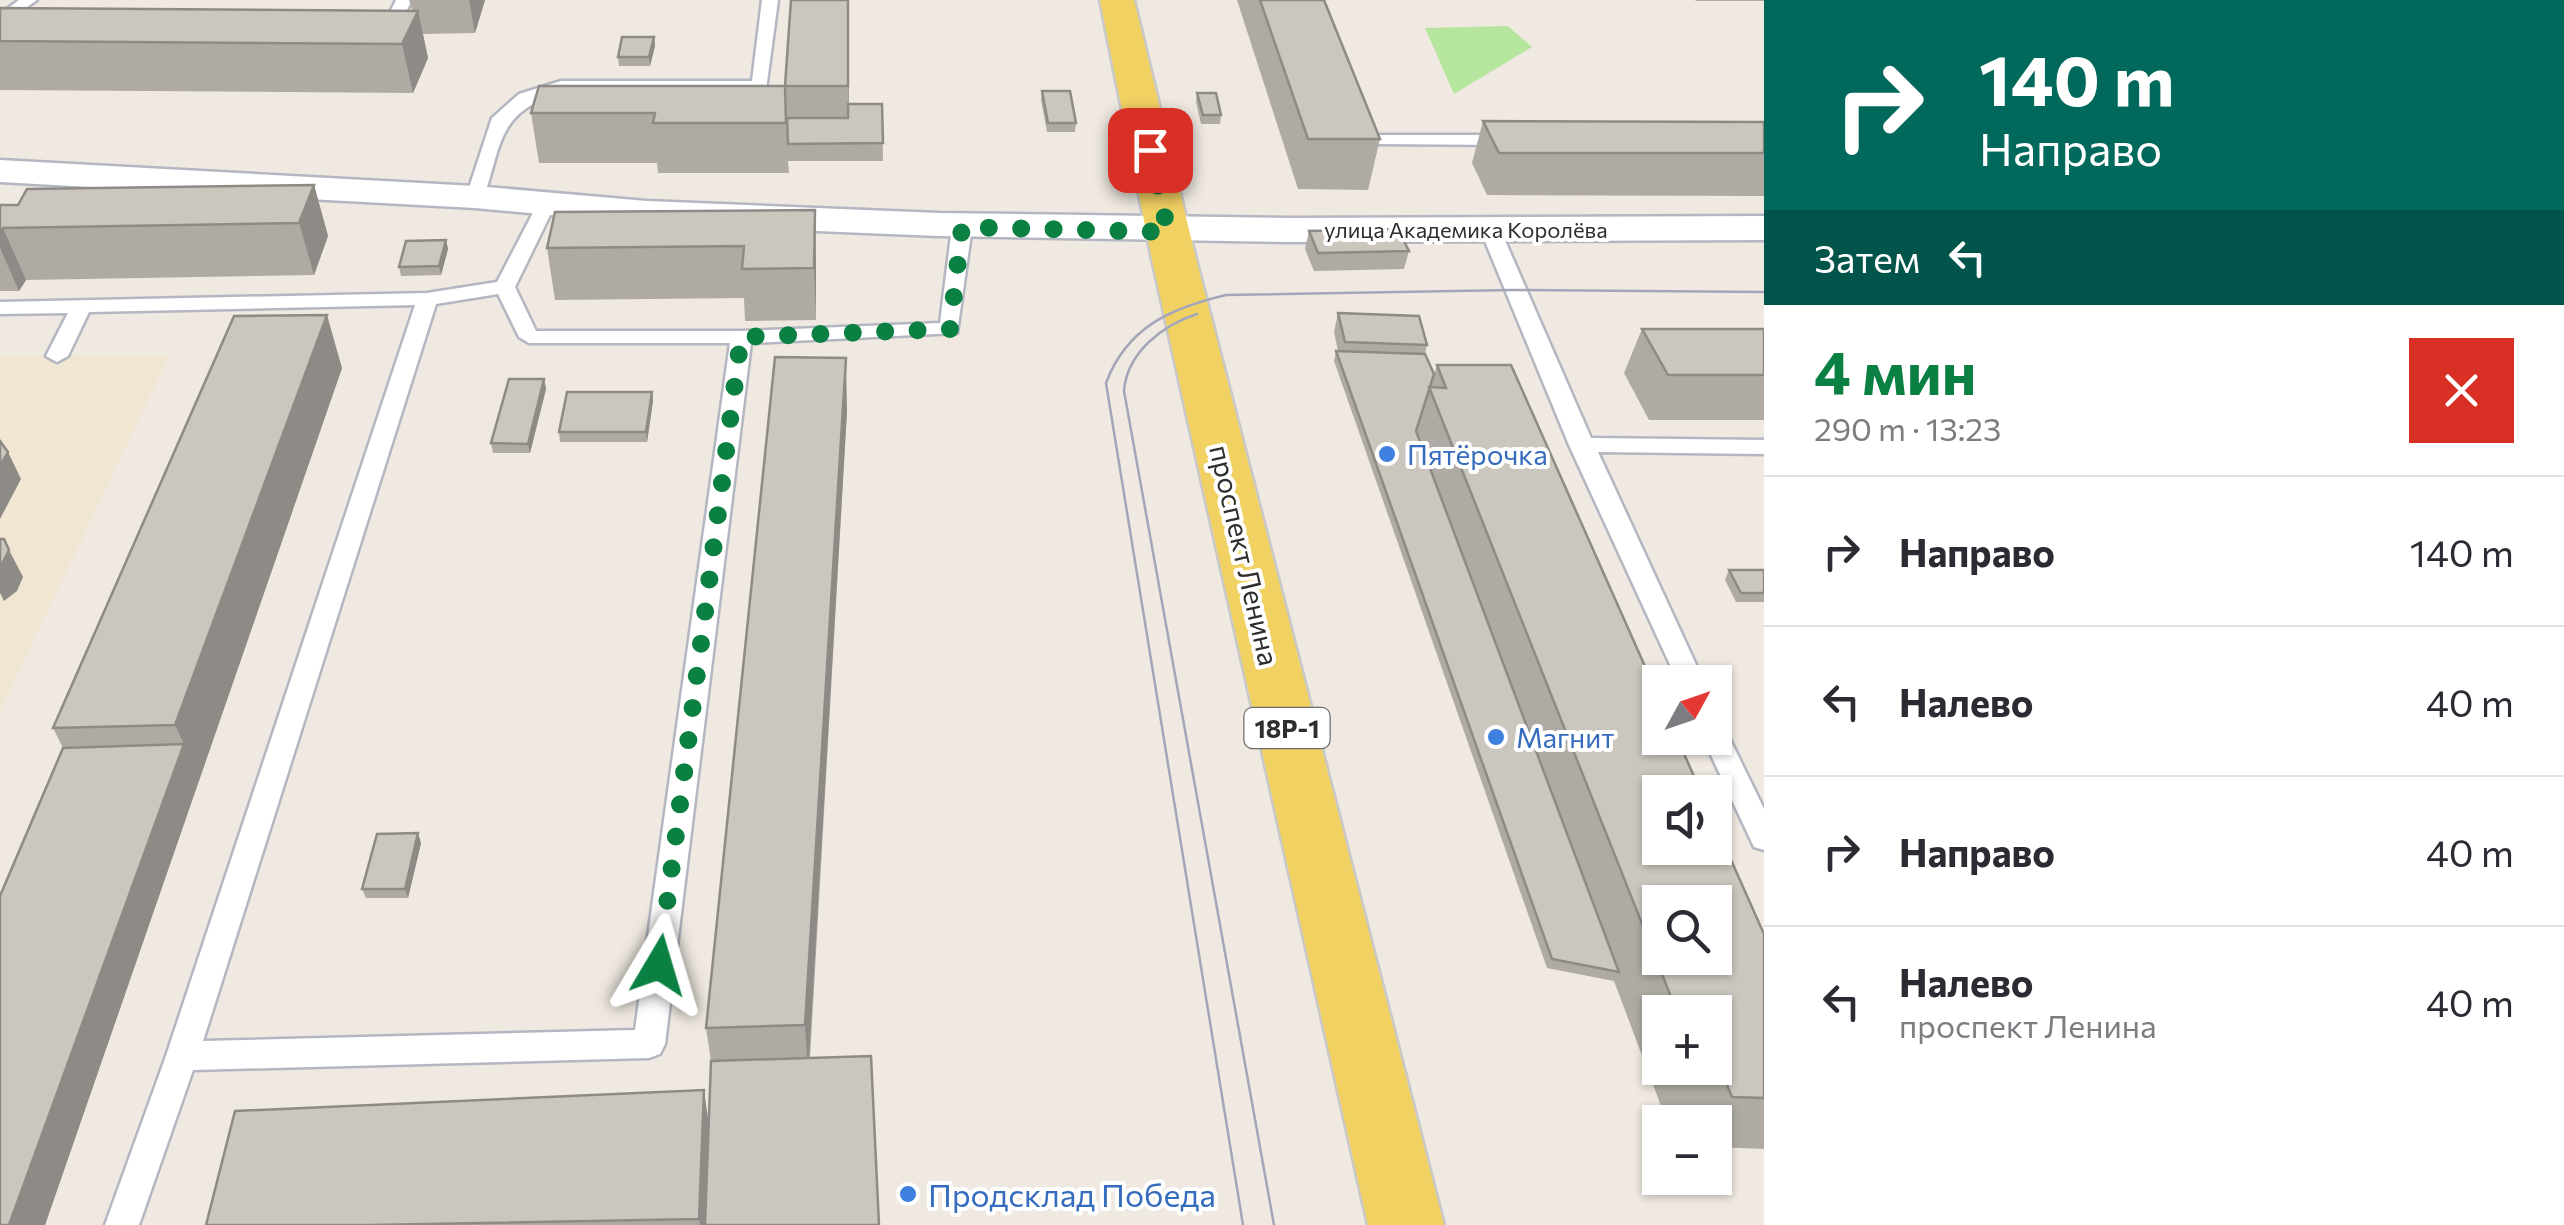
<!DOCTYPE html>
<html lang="ru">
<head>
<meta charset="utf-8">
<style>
	:root { --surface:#fff; --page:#f2f2f3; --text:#2b2b33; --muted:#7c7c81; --line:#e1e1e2; --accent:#0b8043 }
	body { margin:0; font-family:Commissioner,sans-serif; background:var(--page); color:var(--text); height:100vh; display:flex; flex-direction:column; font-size:38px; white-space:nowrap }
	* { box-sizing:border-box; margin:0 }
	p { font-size:32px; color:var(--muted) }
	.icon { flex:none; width:55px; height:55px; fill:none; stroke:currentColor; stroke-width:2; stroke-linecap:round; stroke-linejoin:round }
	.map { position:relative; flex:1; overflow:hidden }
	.side { display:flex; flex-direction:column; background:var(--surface); width:800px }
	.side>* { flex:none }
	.hud { background:#00695c; color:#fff; overflow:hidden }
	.needle { width:65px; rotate:50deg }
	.tools { position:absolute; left:1642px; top:665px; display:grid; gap:20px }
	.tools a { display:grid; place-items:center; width:90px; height:90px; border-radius:0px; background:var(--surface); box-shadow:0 2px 8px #0004; font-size:50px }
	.pin { position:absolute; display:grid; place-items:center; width:85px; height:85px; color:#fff; margin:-42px; border-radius:20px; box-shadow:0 5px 15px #0006 }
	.me { position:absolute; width:110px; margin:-55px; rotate:7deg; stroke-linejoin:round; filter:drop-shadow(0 0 8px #0008) }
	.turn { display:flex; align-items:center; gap:35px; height:210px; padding:0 50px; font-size:45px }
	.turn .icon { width:130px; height:130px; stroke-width:2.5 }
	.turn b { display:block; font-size:70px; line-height:85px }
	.then { display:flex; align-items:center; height:95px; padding:0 50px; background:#0003; gap:20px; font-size:38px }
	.round { display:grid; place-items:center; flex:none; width:105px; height:105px; border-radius:0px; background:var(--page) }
	.summary { display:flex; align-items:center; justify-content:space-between; height:170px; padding:0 50px }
	h1 { font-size:60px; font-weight:700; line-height:75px; color:var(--accent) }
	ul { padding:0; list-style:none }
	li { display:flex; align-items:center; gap:30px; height:150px; padding:0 50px; border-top:2px solid var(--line) }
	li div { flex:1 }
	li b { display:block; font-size:38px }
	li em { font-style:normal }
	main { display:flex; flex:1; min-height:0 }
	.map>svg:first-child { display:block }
	.education { fill:#f0e6d1 }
	.green { fill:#b6e59e }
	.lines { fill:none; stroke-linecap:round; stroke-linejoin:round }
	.lane-casing { stroke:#b4b7c1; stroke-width:5 }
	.street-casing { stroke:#b4b7c1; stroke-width:5 }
	.primary-casing { stroke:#c9c9c9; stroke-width:5 }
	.lane { fill:#fff; fill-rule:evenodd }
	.street { fill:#fff; fill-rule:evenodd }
	.primary { fill:#f2d163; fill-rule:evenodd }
	.tram { stroke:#a3a6b8; stroke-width:2.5 }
	.wall { fill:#afaba4; fill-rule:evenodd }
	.shaded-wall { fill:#8e8b86 }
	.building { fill:#cbc7bf; stroke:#8e8b86; stroke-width:2.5; fill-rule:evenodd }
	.route { stroke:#0b8043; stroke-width:18; stroke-dasharray:0 32.4 }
	.shop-dot { fill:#3f7fe0; stroke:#fff; stroke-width:4 }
	.labels { text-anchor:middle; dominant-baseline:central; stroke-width:8; stroke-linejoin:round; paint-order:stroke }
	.far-street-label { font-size:22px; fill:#2e2e2e; stroke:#fff }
	.shield { fill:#fff; stroke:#6d6d6d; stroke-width:2.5 }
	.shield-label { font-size:25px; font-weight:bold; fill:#2e2e2e }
	.shop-label { font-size:28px; fill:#366cbe; stroke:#fff; text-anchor:start }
	.street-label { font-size:28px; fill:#2e2e2e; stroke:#fff }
	.near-shop-label { font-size:32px; fill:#366cbe; stroke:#fff; text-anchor:start }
</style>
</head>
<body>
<main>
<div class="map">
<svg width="1764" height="1225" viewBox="0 0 1764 1225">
	<rect width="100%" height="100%" fill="#efe9e1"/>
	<path class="education" d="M0 356H169L0 711Z"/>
	<path class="green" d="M1508 26 1532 47 1454 94 1425 28Z"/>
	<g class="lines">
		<g class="lane-casing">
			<path id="lane" d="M19 0H37L0 26V14Z
				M396 0H412L390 44H378L376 41Z
				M762 0H778L766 90 563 91C498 113 503 138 484 197L475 203 466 197 492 118 519 94 561 81H752Z
				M1380 135H1510L1519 140 1510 145 1374 144 1371 140Z
				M545 201 554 207 515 287 536 331H741L940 323 952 227 962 221 972 227 957 333 751 343 665 1044 660 1054 649 1058 193 1070 139 1225H105L166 1056 415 305 89 312 68 356 57 362 46 356 68 313 0 314V302L427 293 497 282 536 207ZM498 294 519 337 529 343H730L635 1030 203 1041 436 304Z
				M1490 223 1500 229 1591 438 1764 440V454L1598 452 1704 682H1678L1569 445 1480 229Z
				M1715 724 1724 727 1764 809V850L1754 847 1703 738H1715Z"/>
		</g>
		<g class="street-casing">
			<path id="street" d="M0 160 475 186 647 201 939 213 1292 218 1764 216V240L1292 242 939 236 647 224 475 208 0 182Z"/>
		</g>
		<g class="primary-casing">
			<path id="primary" d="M1100 0H1134L1195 255 1444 1225H1368L1151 255Z"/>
		</g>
		<use href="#lane" class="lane"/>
		<use href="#street" class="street"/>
		<use href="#primary" class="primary"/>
		<path class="tram" d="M1197 314C1163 325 1127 352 1124 391L1274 1225
			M1243 1225 1106 383C1127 327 1171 308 1226 295L1512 290 1764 292"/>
	</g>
	<path class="wall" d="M409 0H485L475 33 423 34 428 58 413 93 0 90V8L412 10Z
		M849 0V104H882L883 161H788L789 173H658L657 163H539L531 113 785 86Z
		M1237 0H1324L1380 139 1368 190 1298 189Z
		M1695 0H1764V1H1696Z
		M654 37 655 46 650 66H619L618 57Z
		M1042 91 1076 123 1075 132H1047L1041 100Z
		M1197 93 1221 115 1220 124H1201L1196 102Z
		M1483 121 1764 122V196L1487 195 1472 163Z
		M314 185 328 236 314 275 26 280 19 291H0V205Z
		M815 210 816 320 745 321 744 298 555 300 547 248Z
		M1309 231 1409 251 1404 269 1314 271 1305 249Z
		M446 240 448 249 441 275 401 276 399 267Z
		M1338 313 1427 345 1425 354 1434 374 1437 365 1764 934V1149L1715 1147V1122H1687L1681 1106H1661L1614 981 1547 968 1334 361 1336 351H1338L1334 332ZM1660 1012H1715V1068H1660Z
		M1642 329H1764V420H1649L1624 373Z
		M342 368 45 1225H0L63 748 53 728Z
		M544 379 546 389 530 453H493L491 443Z
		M652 392 653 401 647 442H560L559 432Z
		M847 411 810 1058 879 1225H206L709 1124 711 1061 706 1028Z
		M1729 570H1764V602H1736L1725 580Z
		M421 843 408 898H366L362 889Z"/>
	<path class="shaded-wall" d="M469 0H485L475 33Z
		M848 0H849L848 136Z
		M418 11 428 58 413 93 402 44Z
		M654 37 655 46 650 66 649 57Z
		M314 185 328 236 314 275 299 223Z
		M815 210 816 261V320L814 268Z
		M3 228 26 280 19 291 0 248V233Z
		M446 240 448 249 441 275 439 266Z
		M327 315 342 368 45 1225H9L184 744 175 725Z
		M846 358 847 411 808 1076 805 1025Z
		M544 379 546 389 530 453 528 444Z
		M652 392 653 401 647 442 646 432Z
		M8 452 21 479 0 519V466Z
		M9 550 23 577 17 591 4 601 0 593V565Z
		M418 833 421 843 408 898 405 889Z
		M704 1090 711 1139 708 1225H700L699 1219Z"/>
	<path class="building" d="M791 0H848V86H785Z
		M1260 0H1324L1380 139H1308Z
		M0 8 418 11 402 44 0 41Z
		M622 37H654L649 57H618Z
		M539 86H785L786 123H653L655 113H531Z
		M1042 91H1070L1076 123H1048Z
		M1197 93H1216L1221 115H1203Z
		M848 104H882L883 143 788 144 787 118H848Z
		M1483 121 1764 122V153H1499Z
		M314 185 299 223 3 228 0 233V205H18L27 189Z
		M815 210 814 268 742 269 744 246 547 248 555 212Z
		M1398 229 1409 251 1318 253 1309 231Z
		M446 240 439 266 399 267 406 241Z
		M1338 313 1419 316 1427 345 1345 342Z
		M327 315 175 725 53 728 234 316Z
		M1642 329H1764V375H1668Z
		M1336 351 1425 354 1434 374 1416 431 1619 972 1552 959Z
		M775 357 846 358 805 1025 706 1028Z
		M1437 365H1511L1660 700V738H1677L1701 792H1660V848H1715V824L1764 934V1098L1732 1097 1715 1056V1012H1677L1429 387 1446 388ZM1660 902H1715V958H1660Z
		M509 379H544L528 444 491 443Z
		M567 392H652L646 432H559Z
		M0 441 8 452 0 466Z
		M0 539H4L9 550 2 564 0 565Z
		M1729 570H1764V593H1741Z
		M184 744 9 1225H0V896L63 748Z
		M418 833 405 889H362L377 834Z
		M871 1056 879 1225H705L711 1061Z
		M704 1090 699 1219 370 1225H206L235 1111Z"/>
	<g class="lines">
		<path class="route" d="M659 965 741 337 950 329 962 227 1168 232 1150 150"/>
	</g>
	<g class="shop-dot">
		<circle cx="1387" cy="454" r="10"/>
		<circle cx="1496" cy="737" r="10"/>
		<circle cx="908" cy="1194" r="10"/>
	</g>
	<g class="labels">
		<g class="far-street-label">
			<text x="1466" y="229">улица Академика Королёва</text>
		</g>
		<rect class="shield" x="1244.5" y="708" width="85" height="40" rx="8"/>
		<g class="shield-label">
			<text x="1287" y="728">18Р-1</text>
		</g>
		<g class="shop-label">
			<text x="1407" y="454">Пятёрочка</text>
			<text x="1516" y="737">Магнит</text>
		</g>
		<g class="street-label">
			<text transform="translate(1245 555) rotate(77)">проспект Ленина</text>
		</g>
		<g class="near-shop-label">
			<text x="928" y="1194">Продсклад Победа</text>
		</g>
	</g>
</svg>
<div class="tools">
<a><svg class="needle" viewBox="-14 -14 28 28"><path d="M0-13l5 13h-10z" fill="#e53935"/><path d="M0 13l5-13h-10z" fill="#7c7c81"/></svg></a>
<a><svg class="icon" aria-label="sound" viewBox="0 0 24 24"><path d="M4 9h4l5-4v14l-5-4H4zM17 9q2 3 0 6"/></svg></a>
<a><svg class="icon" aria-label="search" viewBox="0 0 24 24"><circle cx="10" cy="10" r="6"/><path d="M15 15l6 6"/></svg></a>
<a>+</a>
<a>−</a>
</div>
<div class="pin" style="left:1150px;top:150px;background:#d93025"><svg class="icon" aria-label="arrive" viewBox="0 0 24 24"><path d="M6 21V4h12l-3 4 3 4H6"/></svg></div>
<svg class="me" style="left:659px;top:965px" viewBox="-20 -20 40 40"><path d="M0-17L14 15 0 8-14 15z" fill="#0b8043" stroke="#fff" stroke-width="4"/></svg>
</div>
<section class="side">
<div class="hud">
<div class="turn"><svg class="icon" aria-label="right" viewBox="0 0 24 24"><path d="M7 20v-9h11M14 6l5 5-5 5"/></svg><div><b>140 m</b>Направо</div></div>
<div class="then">Затем<svg class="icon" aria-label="left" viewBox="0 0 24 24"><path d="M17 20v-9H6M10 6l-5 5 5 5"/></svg></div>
</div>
<div class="summary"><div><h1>4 мин</h1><p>290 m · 13:23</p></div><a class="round" style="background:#d93025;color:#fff"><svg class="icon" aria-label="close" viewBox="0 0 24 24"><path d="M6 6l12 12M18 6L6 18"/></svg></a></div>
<ul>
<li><svg class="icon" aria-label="right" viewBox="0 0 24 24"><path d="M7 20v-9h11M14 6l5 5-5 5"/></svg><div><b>Направо</b></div><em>140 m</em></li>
<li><svg class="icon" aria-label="left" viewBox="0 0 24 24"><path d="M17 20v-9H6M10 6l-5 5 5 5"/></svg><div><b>Налево</b></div><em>40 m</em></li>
<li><svg class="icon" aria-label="right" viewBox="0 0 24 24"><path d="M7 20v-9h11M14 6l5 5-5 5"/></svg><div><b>Направо</b></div><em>40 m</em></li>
<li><svg class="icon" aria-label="left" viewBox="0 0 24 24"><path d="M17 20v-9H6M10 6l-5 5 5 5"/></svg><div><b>Налево</b><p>проспект Ленина</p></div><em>40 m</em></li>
</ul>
</section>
</main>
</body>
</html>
